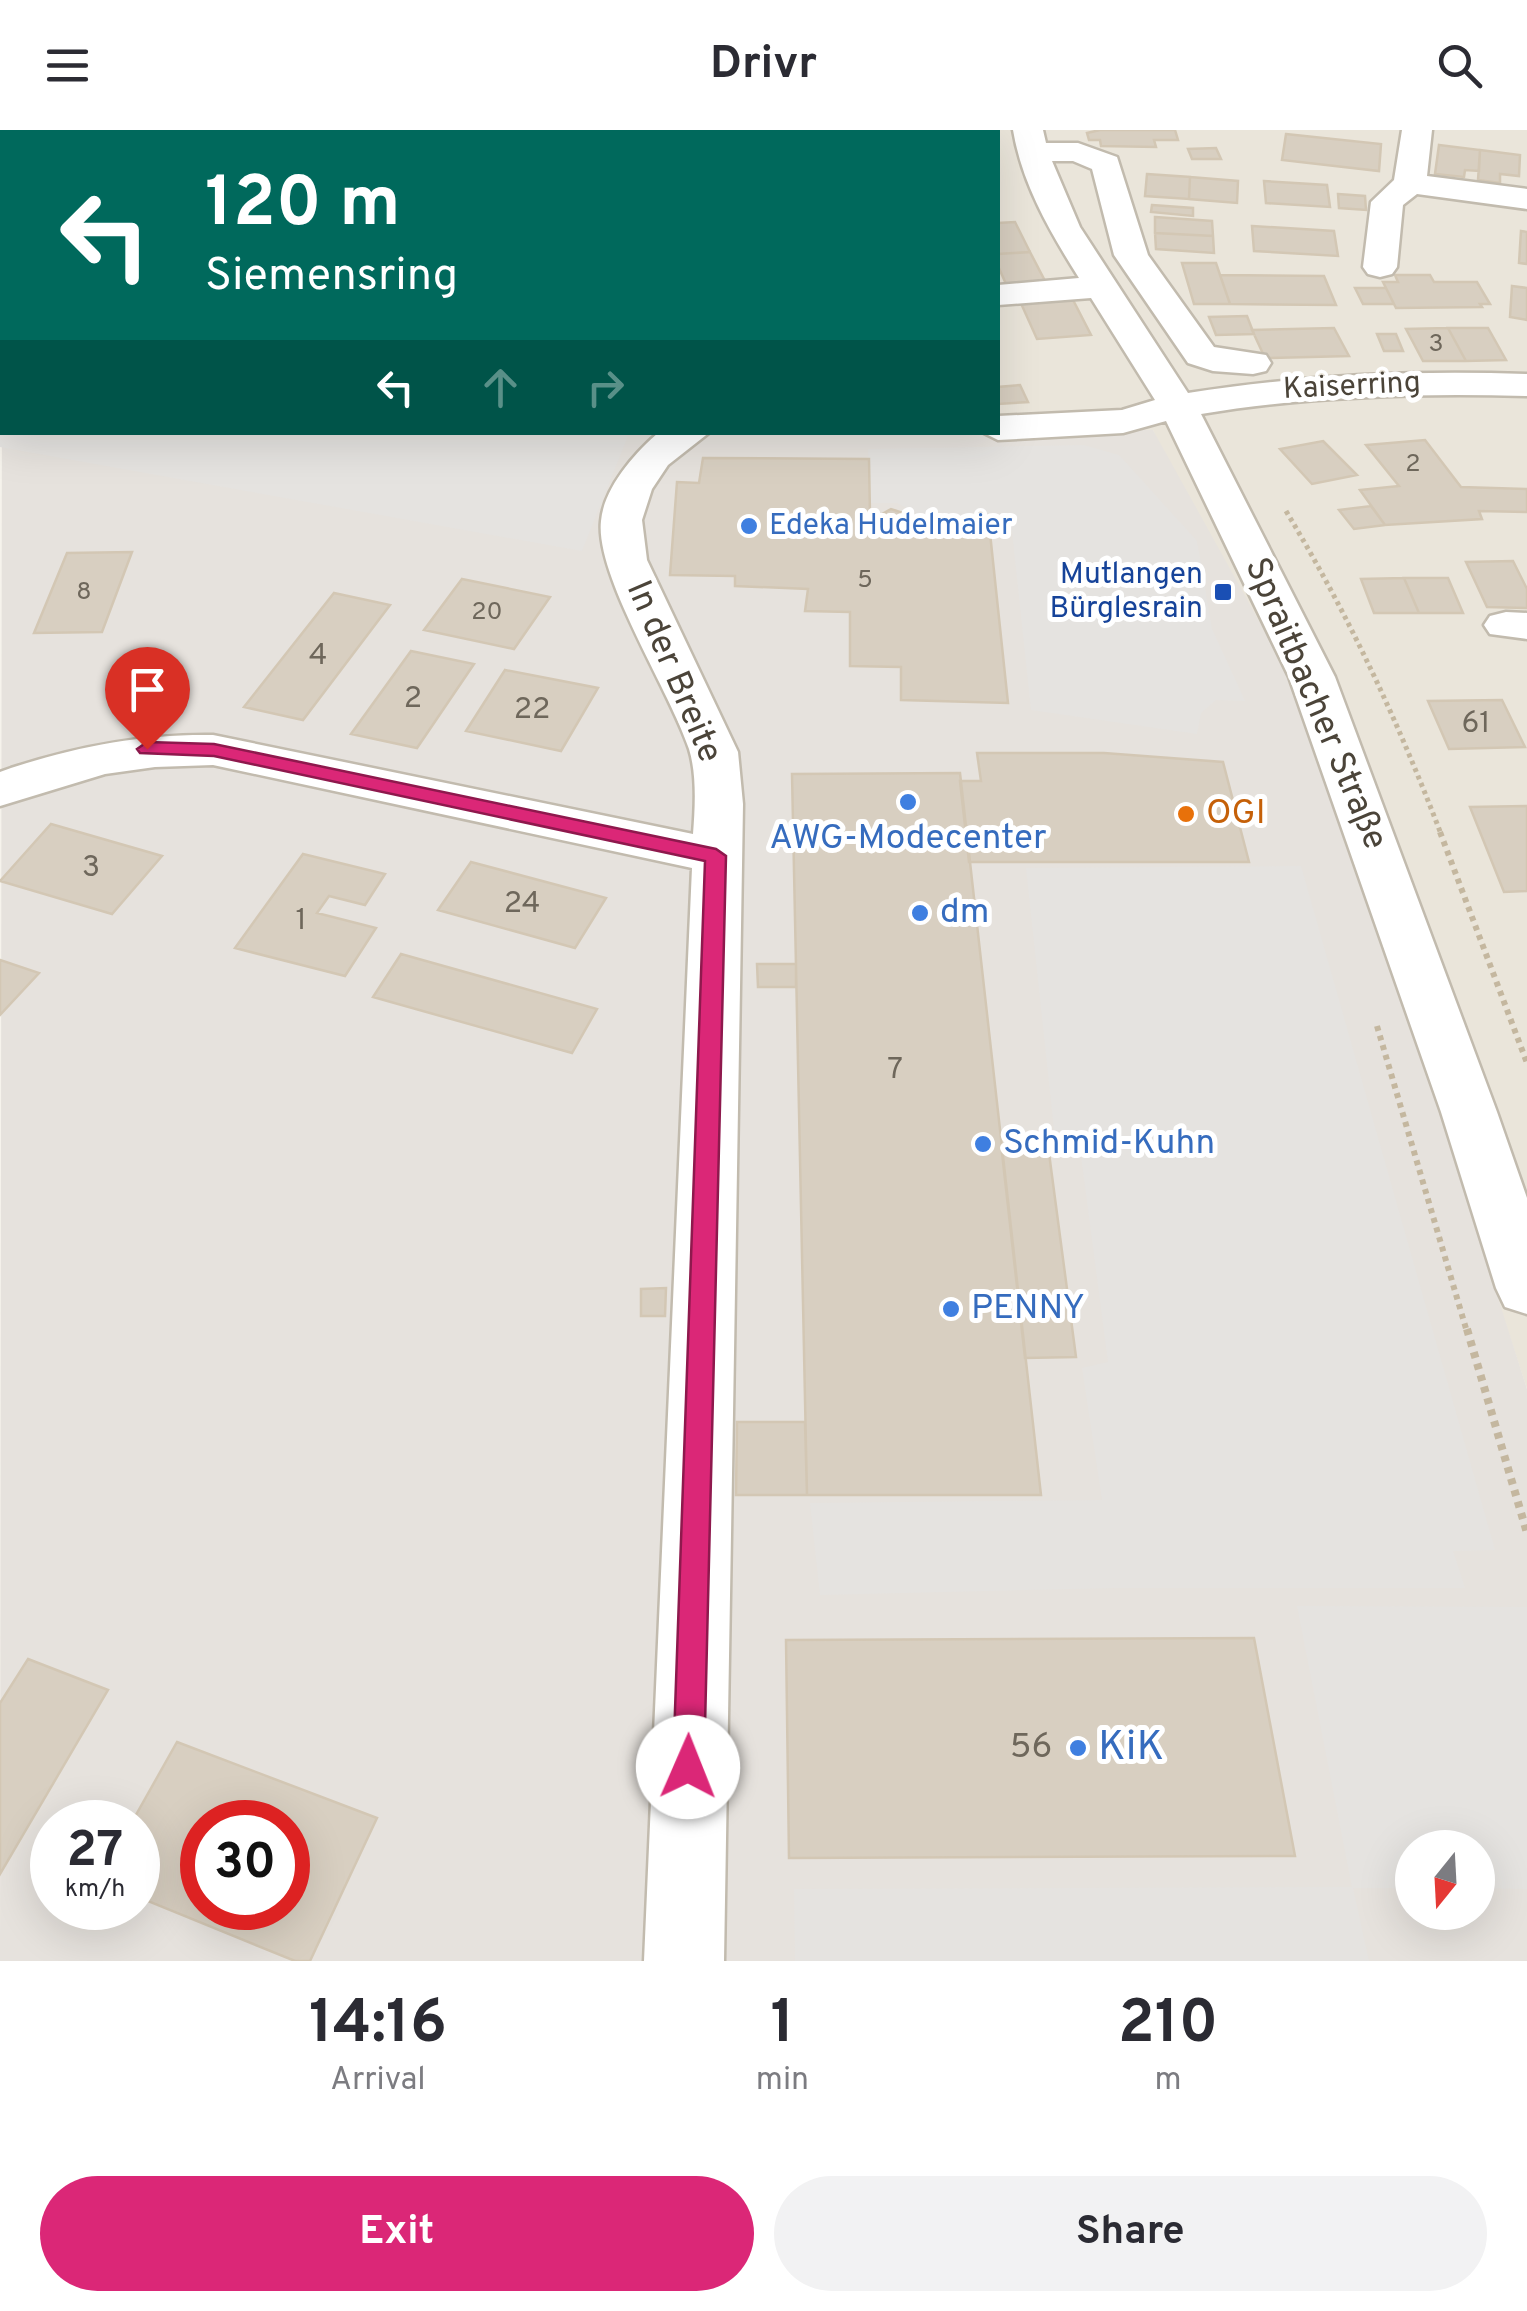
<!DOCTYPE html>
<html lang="en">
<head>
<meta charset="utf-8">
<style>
	:root { --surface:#fff; --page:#f2f2f3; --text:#2b2b33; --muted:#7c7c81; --accent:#db2777 }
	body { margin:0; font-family:Overpass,sans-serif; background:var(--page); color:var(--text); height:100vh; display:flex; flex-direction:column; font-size:38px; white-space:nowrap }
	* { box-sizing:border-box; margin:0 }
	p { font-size:32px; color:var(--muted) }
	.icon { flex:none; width:55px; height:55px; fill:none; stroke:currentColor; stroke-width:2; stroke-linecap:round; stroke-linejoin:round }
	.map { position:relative; height:1831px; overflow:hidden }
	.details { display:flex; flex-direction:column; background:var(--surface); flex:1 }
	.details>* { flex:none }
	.guide { position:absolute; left:0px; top:0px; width:1000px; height:305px; box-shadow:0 10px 40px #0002; background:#00695c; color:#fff; overflow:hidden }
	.needle { width:65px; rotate:198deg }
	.controls { position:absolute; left:1395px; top:1700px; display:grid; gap:20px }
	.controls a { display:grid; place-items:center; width:100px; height:100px; border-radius:50%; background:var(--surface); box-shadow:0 10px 40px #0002; font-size:50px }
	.speed { position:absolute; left:30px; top:1670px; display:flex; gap:20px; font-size:50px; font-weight:700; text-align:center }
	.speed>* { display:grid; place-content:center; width:130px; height:130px; border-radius:50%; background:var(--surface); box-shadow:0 10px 40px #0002; line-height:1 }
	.speed small { font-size:25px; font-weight:400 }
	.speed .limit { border:15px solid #d22; background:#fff; color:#111 }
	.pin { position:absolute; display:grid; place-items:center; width:85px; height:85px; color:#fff; margin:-102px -42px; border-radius:50% 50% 50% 0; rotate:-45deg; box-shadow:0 0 10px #0007 }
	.pin .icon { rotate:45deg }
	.me { position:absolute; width:110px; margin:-55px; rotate:1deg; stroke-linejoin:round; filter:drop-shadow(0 0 8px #0008) }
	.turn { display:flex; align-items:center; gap:35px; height:210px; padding:0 40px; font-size:45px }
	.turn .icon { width:130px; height:130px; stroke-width:2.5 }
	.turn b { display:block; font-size:70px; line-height:85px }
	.lanes { display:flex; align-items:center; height:95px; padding:0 40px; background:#0003; justify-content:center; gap:50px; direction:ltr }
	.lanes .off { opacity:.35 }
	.eta { display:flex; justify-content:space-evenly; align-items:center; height:170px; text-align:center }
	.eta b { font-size:60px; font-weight:700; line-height:70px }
	.button { display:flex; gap:20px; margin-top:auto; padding:20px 40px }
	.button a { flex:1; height:115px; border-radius:60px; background:var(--accent); color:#fff; font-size:40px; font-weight:700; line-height:115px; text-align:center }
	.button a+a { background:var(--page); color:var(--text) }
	header { display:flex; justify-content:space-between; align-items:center; height:130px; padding:0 40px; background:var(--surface); font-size:45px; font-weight:700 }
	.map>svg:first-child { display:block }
	.residential { fill:#eae5da }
	.industrial { fill:#e6e2dd; fill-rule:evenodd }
	.parking { fill:#e5e3e0 }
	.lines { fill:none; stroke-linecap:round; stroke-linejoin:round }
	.stream { fill:#a9d4f2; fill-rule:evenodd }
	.building { fill:#d8cfc1; stroke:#d3c7b4; stroke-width:2.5; fill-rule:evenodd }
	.minor-casing { stroke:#c2bbae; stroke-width:5 }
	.path-far3 { stroke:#c4b79f; stroke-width:4; stroke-dasharray:4 4; stroke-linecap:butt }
	.path-far2 { stroke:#c4b79f; stroke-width:5; stroke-dasharray:4 4; stroke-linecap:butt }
	.path-far1 { stroke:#c4b79f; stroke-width:6; stroke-dasharray:5 5; stroke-linecap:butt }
	.path { stroke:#c4b79f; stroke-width:8; stroke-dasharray:6 6; stroke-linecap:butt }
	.minor { fill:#fff; fill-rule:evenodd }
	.route { fill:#db2777; stroke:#8e194d; stroke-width:2.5 }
	.shop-dot { fill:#3f7fe0; stroke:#fff; stroke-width:4 }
	.transit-dot { fill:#1a4fb4; stroke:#fff; stroke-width:4 }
	.food-dot { fill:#e8710a; stroke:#fff; stroke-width:4 }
	.labels { text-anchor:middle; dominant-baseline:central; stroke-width:10; stroke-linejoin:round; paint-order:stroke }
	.far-number-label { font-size:25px; fill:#6e675b }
	.far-street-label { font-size:30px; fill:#4b4439; stroke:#fff }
	.far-shop-label { font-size:30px; fill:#366cbe; stroke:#fff; text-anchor:start }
	.far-transit-label { font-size:30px; fill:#164399; stroke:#fff; text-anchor:end }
	.number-label { font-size:30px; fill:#6e675b }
	.street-label { font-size:35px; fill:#4b4439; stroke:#fff }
	.food-label { font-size:35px; fill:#c56008; stroke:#fff; text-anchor:start }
	.shop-label { font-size:35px; fill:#366cbe; stroke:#fff; text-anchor:start }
	.near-number-label { font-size:35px; fill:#6e675b }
	.near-shop-label { font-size:42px; fill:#366cbe; stroke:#fff; text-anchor:start }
</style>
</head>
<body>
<header><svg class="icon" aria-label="menu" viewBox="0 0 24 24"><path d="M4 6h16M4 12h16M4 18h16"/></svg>Drivr<svg class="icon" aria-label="search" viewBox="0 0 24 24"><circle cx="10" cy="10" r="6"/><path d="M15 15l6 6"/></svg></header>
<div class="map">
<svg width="1527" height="1831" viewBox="0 0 1527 1831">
	<rect width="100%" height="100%" fill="#f6f3ec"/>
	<path class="residential" d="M0 0H1527V1259L1458 1048 1153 300 998 298V2H2L0 208Z"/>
	<path class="industrial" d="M2 207V302L1153 300 1315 592 1527 1259V1831H0ZM52 1692H138V1778H52ZM202 1692H288V1778H202ZM1412 1718H1478V1782H1412Z"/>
	<path class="parking" d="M0 256 2 302H563L583 306 609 302 628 306 582 421 0 317Z
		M1084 315 1119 325 1197 411 1212 499 1245 571 1216 570 1201 583 1197 604 1031 580 1012 401 944 397 897 373H870L868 319Z
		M1301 736 1495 1420 1453 1421 1465 1458H1115L820 1465 810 1373 1102 1370 1082 1238 1108 1232 1080 1018H1056L1026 738Z
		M1297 1476 1527 1477V1759L1478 1758V1718H1412V1758H1353L1369 1831H795L794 1759 1352 1757Z"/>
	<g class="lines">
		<path class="stream" d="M391 0H402L400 2H390Z"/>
	</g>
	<path class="building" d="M1100 0H1175L1178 10H1154L1156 17 1101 16 1100 10H1089L1087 3Z
		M1286 4 1381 14 1379 41 1282 30Z
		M1439 15 1480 20 1479 41 1465 40 1464 47 1435 44Z
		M1216 18 1221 29H1192L1188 19Z
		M1480 20 1520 25 1519 46 1500 44V53L1478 50Z
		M1147 44 1190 47 1189 69 1145 66Z
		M1190 47 1238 51 1237 73 1189 69Z
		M1264 51 1327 55 1330 77 1266 73Z
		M1338 64 1365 66 1366 80 1339 78Z
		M1152 75 1193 78V86L1151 82Z
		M1155 87 1212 91 1213 106 1155 103Z
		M1015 92 1030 122 998 124V93Z
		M1252 96 1334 101 1338 126 1254 121Z
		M1521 101 1527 102V134L1519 133Z
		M1155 103 1213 106 1214 123 1156 119Z
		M1030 122 1045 151 1006 154 998 136V124Z
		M1182 133H1216L1230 174H1194Z
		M1220 145 1324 146 1336 175 1230 174Z
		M1395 145H1430L1434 152H1477L1490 174H1480L1482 177 1396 178 1383 152H1398Z
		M1512 156 1527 158V190L1510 187Z
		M1355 158H1386L1394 174H1363Z
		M1071 166 1091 205 1037 209 1019 169Z
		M1247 186 1254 204 1216 205 1209 187Z
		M1334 198 1349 226 1265 228 1252 200Z
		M1448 198 1466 231H1423L1406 199Z
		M1448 198H1488L1506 230 1466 231Z
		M1377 204H1396L1403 221H1384Z
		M1020 255 1028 272 998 274V257Z
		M1425 310 1461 357 1527 359V382L1479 381 1482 389 1385 395 1360 360 1399 356 1366 315Z
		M1323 311 1357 345 1312 354 1280 319Z
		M703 328 869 329 870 385 875 388 891 379 927 391 929 401 990 403 1008 573 901 570V537L850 536V482L805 481 808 459 735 456V446L670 445 677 352 699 353Z
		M1371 376 1385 395 1354 399 1339 380Z
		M132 422 102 502 34 503 67 423Z
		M1513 431 1527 459V478L1487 477 1466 432Z
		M1404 448 1419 483H1374L1361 449Z
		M1404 448H1448L1463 483H1419Z
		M462 449 550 467 514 519 424 500Z
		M334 463 390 475 303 590 244 577Z
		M411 521 474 534 417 618 351 604Z
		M505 540 598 558 561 621 466 601Z
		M1502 570 1525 617 1449 619 1428 571Z
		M977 623H1104L1223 632 1249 732H969L960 651H981Z
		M960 643 1041 1365H807L792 644Z
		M1527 676V761L1504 762 1470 677Z
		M51 694 162 726 112 784 0 751Z
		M303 724 385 744 365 775 329 766 317 783 376 798 345 846 235 818Z
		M471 732 606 768 575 818 438 780Z
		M401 824 597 879 572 923 373 867Z
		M0 830 39 843 0 885Z
		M757 834H796V857H758Z
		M1002 1023H1049L1076 1227 1025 1228Z
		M666 1158 665 1186H641V1159Z
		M737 1292H805L807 1365H736Z
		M1254 1508 1295 1726 789 1728 786 1510Z
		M28 1529 108 1560 0 1744V1573Z
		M177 1612 377 1688 310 1831H295L138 1767V1692H132ZM202 1692H288V1778H202Z"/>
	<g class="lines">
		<g class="minor-casing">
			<path id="minor" d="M1013 0H1043L1046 13H1078L1117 27 1148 125 1214 217 1266 225 1271 233 1266 241 1253 244 1213 241 1188 233 1114 125 1092 39 1073 31H1052L1080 97 1188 263C1301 245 1413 240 1527 244V266C1418 263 1309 266 1201 284L1335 547 1497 982 1527 1068V1184L1505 1177 1496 1158 1441 982 1289 547 1166 291 1123 303 998 310 982 302H998V286L1122 280 1155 270 1091 168 998 175V155L1079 148C1050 102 1022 54 1013 0Z
				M1402 0H1432L1427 46 1527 59V79L1417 64 1403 75 1397 137 1392 144 1380 147 1368 144 1363 137 1371 72 1394 50Z
				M2 73V94L0 95V74Z
				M659 302H710L668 335 652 359 642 390 647 430 738 622 743 674 724 1831H644L692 738 213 635 155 637 105 644 0 676V642L11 638C78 616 142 604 213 605L693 704C695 678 697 645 689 619 670 561 595 446 601 391 604 357 635 323 659 302Z
				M1506 482 1527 483V509L1490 504 1484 495 1490 486Z"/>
		</g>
		<path class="path-far3" d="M376 2 380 0"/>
		<path class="path-far2" d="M1286 381C1349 486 1397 589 1441 704"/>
		<path class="path-far1" d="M1440 702 1527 933
			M1377 896 1467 1202"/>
		<path class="path" d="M1467 1199 1527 1403"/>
		<use href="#minor" class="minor"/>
	</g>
	<path class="route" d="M147 612 214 614 716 719 726 726 704 1637 699 1648 688 1653 678 1648 673 1637 705 731 214 626 140 623 137 619Z"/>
	<g class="shop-dot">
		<circle cx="749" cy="396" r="10"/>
		<circle cx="908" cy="672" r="10"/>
		<circle cx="920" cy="783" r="10"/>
		<circle cx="983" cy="1014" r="10"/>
		<circle cx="951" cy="1179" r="10"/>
		<circle cx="1078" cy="1618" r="10"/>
	</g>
	<rect class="transit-dot" x="1213" y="452" width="20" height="20" rx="5"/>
	<circle class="food-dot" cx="1186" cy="684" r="10"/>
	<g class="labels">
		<g class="far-number-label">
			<text x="1436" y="215">3</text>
			<text x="1413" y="335">2</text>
			<text x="865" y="451">5</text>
			<text x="84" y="463">8</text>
			<text x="487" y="483">20</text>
		</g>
		<g class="far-street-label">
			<text transform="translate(1352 257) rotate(-3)">Kaiserring</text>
		</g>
		<g class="far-shop-label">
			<text x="769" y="396">Edeka Hudelmaier</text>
		</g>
		<g class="far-transit-label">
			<text x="1203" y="445">Mutlangen<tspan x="1203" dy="34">Bürglesrain</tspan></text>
		</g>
		<g class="number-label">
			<text x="318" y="526">4</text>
			<text x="413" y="569">2</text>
			<text x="532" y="580">22</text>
			<text x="1476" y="594">61</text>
			<text x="91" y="738">3</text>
			<text x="522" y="774">24</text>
			<text x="301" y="791">1</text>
			<text x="895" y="940">7</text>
		</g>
		<g class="street-label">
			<text transform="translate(673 542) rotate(67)">In der Breite</text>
			<text transform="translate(1315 574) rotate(67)">Spraitbacher Straße</text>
		</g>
		<g class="food-label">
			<text x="1206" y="684">OGI</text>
		</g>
		<g class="shop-label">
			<text x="908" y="709" text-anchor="middle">AWG-Modecenter</text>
			<text x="940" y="783">dm</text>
			<text x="1003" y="1014">Schmid-Kuhn</text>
			<text x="971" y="1179">PENNY</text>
		</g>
		<g class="near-number-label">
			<text x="1031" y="1618">56</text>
		</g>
		<g class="near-shop-label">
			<text x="1098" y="1618">KiK</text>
		</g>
	</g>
</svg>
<div class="controls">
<a><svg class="needle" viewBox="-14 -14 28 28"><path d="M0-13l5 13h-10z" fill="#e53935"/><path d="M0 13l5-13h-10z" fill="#7c7c81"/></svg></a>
</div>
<div class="speed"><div>27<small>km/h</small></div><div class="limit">30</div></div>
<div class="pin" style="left:147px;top:619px;background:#d93025"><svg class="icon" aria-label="arrive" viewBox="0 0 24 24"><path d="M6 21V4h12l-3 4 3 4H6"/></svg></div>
<svg class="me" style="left:688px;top:1637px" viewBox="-20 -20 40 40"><circle r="19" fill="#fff"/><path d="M0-13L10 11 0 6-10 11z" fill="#db2777"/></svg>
<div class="guide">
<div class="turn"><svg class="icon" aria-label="left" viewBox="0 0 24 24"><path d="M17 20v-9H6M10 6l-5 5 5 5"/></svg><div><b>120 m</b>Siemensring</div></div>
<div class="lanes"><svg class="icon" aria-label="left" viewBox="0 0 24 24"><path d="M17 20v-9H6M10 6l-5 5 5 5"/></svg><svg class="icon off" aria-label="ahead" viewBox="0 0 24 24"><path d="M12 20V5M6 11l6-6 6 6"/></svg><svg class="icon off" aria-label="right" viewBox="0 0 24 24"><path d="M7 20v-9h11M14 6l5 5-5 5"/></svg></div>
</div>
</div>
<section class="details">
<div class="eta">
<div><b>14:16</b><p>Arrival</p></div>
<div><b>1</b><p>min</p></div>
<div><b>210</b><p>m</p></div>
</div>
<div class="button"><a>Exit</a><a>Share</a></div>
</section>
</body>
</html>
